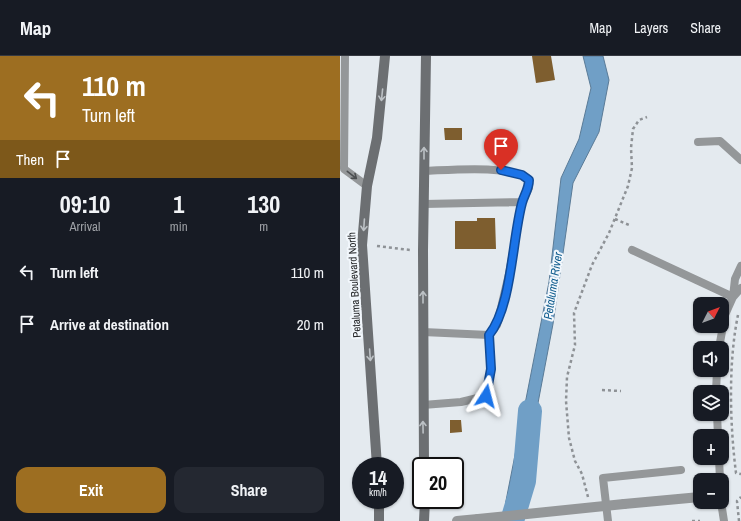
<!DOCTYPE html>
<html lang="en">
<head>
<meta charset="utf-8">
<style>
	:root { --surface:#171b24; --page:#242831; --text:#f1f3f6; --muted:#9ea1a6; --line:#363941; --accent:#9d6e21 }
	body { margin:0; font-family:"Archivo Narrow",sans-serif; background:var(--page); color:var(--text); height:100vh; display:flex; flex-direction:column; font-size:15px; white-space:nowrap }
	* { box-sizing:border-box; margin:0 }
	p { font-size:13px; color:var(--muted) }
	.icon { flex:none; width:22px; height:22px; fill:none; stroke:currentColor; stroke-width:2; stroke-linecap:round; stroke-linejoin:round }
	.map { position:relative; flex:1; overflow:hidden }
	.sheet { display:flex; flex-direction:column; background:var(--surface); width:340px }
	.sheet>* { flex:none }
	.banner { background:#9d6e21; color:#fff; overflow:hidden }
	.needle { width:26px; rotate:48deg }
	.fabs { position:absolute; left:353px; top:241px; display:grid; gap:8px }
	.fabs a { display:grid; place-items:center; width:36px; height:36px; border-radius:8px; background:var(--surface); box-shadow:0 1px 3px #0004; font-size:20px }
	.speed { position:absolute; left:12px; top:401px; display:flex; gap:8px; font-size:20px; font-weight:700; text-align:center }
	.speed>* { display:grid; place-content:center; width:52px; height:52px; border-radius:50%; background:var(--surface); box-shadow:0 1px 3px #0004; line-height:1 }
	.speed small { font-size:10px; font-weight:400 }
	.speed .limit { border:2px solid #111; border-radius:6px; background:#fff; color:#111 }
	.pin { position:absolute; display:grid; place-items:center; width:34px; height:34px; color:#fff; margin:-41px -17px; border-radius:50% 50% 50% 0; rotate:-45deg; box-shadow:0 0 4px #0007 }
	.pin .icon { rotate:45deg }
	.me { position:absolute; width:44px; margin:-22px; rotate:9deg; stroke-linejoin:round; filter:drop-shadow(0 0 3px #0008) }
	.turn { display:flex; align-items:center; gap:14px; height:84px; padding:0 16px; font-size:18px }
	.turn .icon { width:52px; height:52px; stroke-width:2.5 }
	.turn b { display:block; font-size:28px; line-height:34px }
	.then { display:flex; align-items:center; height:38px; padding:0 16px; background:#0003; gap:8px; font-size:15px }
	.eta { display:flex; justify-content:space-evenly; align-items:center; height:68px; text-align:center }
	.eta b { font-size:24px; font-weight:700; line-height:28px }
	.button { display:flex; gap:8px; margin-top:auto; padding:8px 16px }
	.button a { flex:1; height:46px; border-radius:12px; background:var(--accent); color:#fff; font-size:16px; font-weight:700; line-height:46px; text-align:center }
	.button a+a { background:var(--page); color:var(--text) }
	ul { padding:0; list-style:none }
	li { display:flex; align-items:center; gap:12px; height:52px; padding:0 16px }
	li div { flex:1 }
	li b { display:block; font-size:15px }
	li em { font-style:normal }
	header { display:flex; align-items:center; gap:24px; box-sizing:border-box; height:56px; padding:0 20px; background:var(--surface); border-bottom:1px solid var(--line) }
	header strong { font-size:19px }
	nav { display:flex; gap:22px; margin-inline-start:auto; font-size:14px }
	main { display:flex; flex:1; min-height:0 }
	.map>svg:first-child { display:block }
	.water { fill:#709fc6; stroke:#5a7b97 }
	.pier { fill:#e4eaef }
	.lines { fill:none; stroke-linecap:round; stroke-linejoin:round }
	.river { stroke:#709fc6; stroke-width:24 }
	.building { fill:#7e5e2f }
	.path { stroke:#8e9296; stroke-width:2.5; stroke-dasharray:3 3; stroke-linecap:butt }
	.service { stroke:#949799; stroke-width:8 }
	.minor { stroke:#949799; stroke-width:10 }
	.secondary { stroke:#6c6f72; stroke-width:10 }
	.minor-bridge { stroke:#949799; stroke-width:10 }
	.oneway { stroke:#bcc1c5 }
	.oneway2 { stroke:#4c4f51 }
	.route-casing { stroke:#114b97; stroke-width:10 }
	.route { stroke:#1a73e8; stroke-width:7 }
	.labels { text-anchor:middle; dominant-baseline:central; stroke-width:4; stroke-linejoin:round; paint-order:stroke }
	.street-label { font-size:11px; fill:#26282a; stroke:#f2f7fc }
	.water-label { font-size:12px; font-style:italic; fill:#0d5b8d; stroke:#f2f7fc }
</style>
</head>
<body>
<header>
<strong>Map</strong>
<nav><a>Map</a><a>Layers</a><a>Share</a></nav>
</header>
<main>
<section class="sheet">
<div class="banner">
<div class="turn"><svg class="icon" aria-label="left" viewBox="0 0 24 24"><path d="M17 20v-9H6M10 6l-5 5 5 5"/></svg><div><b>110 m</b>Turn left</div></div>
<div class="then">Then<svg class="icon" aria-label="arrive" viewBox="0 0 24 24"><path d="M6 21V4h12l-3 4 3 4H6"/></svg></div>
</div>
<div class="eta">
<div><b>09:10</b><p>Arrival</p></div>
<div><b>1</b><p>min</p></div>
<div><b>130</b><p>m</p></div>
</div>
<ul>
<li><svg class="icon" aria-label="left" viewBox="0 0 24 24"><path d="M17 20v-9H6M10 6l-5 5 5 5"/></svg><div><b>Turn left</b></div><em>110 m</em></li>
<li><svg class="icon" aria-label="arrive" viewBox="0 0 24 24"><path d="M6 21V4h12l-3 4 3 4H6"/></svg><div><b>Arrive at destination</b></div><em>20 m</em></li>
</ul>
<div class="button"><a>Exit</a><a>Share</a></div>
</section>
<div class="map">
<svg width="401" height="465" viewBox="0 0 401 465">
	<rect width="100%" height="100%" fill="#e4eaef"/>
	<path class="water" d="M243 0H263L269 24 259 76 233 127 213 268 198 347 179 418 175 465H162L209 226 221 122 239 83 251 32Z"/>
	<path class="pier" d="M179 445 177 465H160L164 447Z"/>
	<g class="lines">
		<path class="river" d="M172 465 184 425 190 355"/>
	</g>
	<path class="building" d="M192 0H211L215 24 196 27Z
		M104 72H122V84H105Z
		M137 162H155L156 193H115V165H137Z
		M110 364H121L122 376 110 377Z"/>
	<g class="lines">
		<path class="path" d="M275 163 289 169
			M37 190 70 194
			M398 259C388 307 390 370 396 417L401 418
			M262 334 281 335
			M248 441 242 418 235 405 229 382 226 345 227 321 235 289 234 257 252 209 269 177 288 130 292 112 291 92 293 73 299 64 307 61
			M352 465H360
			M399 465 397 445 401 441"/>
		<path class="service" d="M5 0 4 113 27 130
			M358 86 380 85 401 104
			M84 148 182 146 189 132V124C169 108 111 114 84 115
			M292 194 393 241
			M393 241 401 232
			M83 276 149 279 157 269 169 218 182 146
			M379 292 385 259 393 241 395 223 401 210
			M376 336 377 314
			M83 349 121 346 146 340 151 313 149 279
			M377 358 378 380
			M379 402 380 424
			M381 446 384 465
			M268 465 263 422 341 414"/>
		<path class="minor" d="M284 448 360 441
			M117 465 138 463"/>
		<path class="secondary" d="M37 410 22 189 27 130 37 82 45 0
			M84 410 83 194 86 0
			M39 465V444
			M84 465 85 444"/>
		<path class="minor-bridge" d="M138 463 284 448"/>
	</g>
	<defs><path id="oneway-shaft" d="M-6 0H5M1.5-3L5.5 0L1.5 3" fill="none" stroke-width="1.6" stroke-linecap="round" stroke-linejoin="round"/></defs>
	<g class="oneway">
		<use href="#oneway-shaft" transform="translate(42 39) rotate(96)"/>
		<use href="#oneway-shaft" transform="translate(84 97) rotate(-90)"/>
		<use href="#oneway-shaft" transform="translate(24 169) rotate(94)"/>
		<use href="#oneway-shaft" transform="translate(83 241) rotate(-90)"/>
		<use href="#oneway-shaft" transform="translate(30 299) rotate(86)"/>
		<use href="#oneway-shaft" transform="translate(83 371) rotate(-91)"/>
	</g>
	<use class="oneway2" href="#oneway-shaft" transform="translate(12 119) rotate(38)"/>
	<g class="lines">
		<g class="route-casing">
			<path id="route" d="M146 340 151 313 149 279C172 250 172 184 182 147 184 139 189 133 189 124L182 119 161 114"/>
		</g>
		<use href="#route" class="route"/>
	</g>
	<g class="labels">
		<g class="street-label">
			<text transform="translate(14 229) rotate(-93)">Petaluma Boulevard North</text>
		</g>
		<g class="water-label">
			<text transform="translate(213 230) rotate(-81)">Petaluma River</text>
		</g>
	</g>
</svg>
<div class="fabs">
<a><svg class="needle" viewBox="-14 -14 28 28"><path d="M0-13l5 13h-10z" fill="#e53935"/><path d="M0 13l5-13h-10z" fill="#9ea1a6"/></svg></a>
<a><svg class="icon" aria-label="sound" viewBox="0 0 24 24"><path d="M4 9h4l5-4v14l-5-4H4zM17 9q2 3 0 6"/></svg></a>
<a><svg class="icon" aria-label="layers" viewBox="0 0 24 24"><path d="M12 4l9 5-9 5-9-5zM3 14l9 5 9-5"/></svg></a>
<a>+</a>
<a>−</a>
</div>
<div class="speed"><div>14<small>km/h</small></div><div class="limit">20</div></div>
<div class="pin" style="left:161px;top:114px;background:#d93025"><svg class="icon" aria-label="arrive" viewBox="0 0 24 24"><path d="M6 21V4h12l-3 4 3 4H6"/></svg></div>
<svg class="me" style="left:146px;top:340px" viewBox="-20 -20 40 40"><path d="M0-17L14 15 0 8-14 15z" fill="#1a73e8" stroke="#fff" stroke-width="4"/></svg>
</div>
</main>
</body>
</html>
